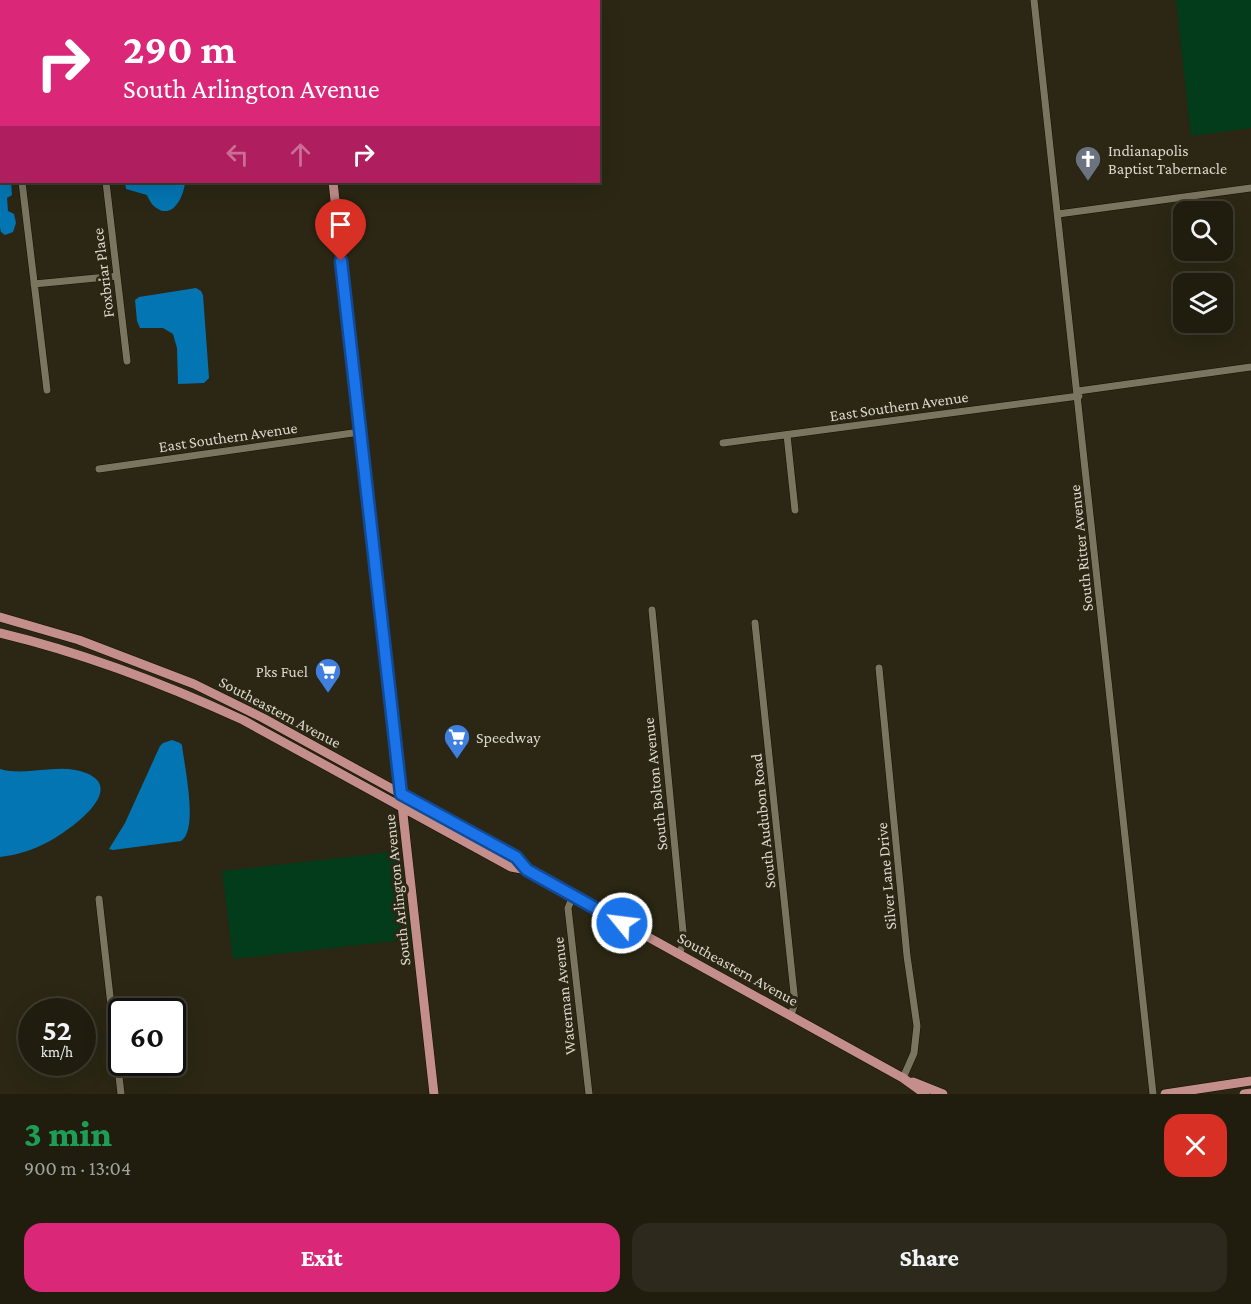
<!DOCTYPE html>
<html lang="en">
<head>
<meta charset="utf-8">
<style>
	:root { --surface:#201d0f; --page:#2d2a1d; --text:#f1f3f6; --muted:#a2a29e; --line:#3d3b2f; --accent:#db2777 }
	body { margin:0; font-family:"Crimson Pro",serif; background:var(--page); color:var(--text); height:100vh; display:flex; flex-direction:column; font-size:22px; white-space:nowrap }
	* { box-sizing:border-box; margin:0 }
	p { font-size:20px; color:var(--muted) }
	.icon { flex:none; width:33px; height:33px; fill:none; stroke:currentColor; stroke-width:2; stroke-linecap:round; stroke-linejoin:round }
	.map { position:relative; height:1094px; overflow:hidden }
	.sheet { display:flex; flex-direction:column; background:var(--surface); flex:1 }
	.sheet>* { flex:none }
	.top-card { position:absolute; left:0px; top:0px; width:600px; height:183px; box-shadow:0 6px 24px #0002,0 0 0 2px var(--line); background:#db2777; color:#fff; overflow:hidden }
	.controls { position:absolute; left:1173px; top:201px; display:grid; gap:12px }
	.controls a { display:grid; place-items:center; width:60px; height:60px; border-radius:12px; background:var(--surface); box-shadow:0 6px 24px #0002,0 0 0 2px var(--line); font-size:30px }
	.speed { position:absolute; left:18px; top:998px; display:flex; gap:12px; font-size:30px; font-weight:700; text-align:center }
	.speed>* { display:grid; place-content:center; width:78px; height:78px; border-radius:50%; background:var(--surface); box-shadow:0 6px 24px #0002,0 0 0 2px var(--line); line-height:1 }
	.speed small { font-size:15px; font-weight:400 }
	.speed .limit { border:3px solid #111; border-radius:9px; background:#fff; color:#111 }
	.pin { position:absolute; display:grid; place-items:center; width:51px; height:51px; color:#fff; margin:-62px -26px; border-radius:50% 50% 50% 0; rotate:-45deg; box-shadow:0 0 6px #0007 }
	.pin .icon { rotate:45deg }
	.me { position:absolute; width:66px; margin:-33px; rotate:299deg; stroke-linejoin:round; filter:drop-shadow(0 0 4px #0008) }
	.turn { display:flex; align-items:center; gap:21px; height:126px; padding:0 24px; font-size:27px }
	.turn .icon { width:78px; height:78px; stroke-width:2.5 }
	.turn b { display:block; font-size:42px; line-height:51px }
	.lanes { display:flex; align-items:center; height:57px; padding:0 24px; background:#0003; justify-content:center; gap:30px; direction:ltr }
	.lanes .off { opacity:.35 }
	.round { display:grid; place-items:center; flex:none; width:63px; height:63px; border-radius:18px; background:var(--page) }
	.overview { display:flex; align-items:center; justify-content:space-between; height:102px; padding:0 24px }
	h1 { font-size:36px; font-weight:800; line-height:45px; color:#1e9e55 }
	.cta { display:flex; gap:12px; margin-top:auto; padding:12px 24px }
	.cta a { flex:1; height:69px; border-radius:18px; background:var(--accent); color:#fff; font-size:24px; font-weight:800; line-height:69px; text-align:center }
	.cta a+a { background:var(--page); color:var(--text) }
	.map>svg:first-child { display:block }
	.green { fill:#023c1a }
	.water { fill:#0375b2 }
	.lines { fill:none; stroke-linecap:round; stroke-linejoin:round }
	.minor-casing { stroke:#140f01; stroke-width:8 }
	.major-casing { stroke:#140f01; stroke-width:10 }
	.minor { stroke:#7a755f; stroke-width:7 }
	.major { stroke:#c48f8a; stroke-width:9 }
	.route-casing { stroke:#114b97; stroke-width:15 }
	.route { stroke:#1a73e8; stroke-width:10 }
	.labels { text-anchor:middle; dominant-baseline:central; stroke-width:6; stroke-linejoin:round; paint-order:stroke }
	.poi-label { font-size:16px; fill:#dad7cc; stroke:#2b2714; text-anchor:start }
	.street-label { font-size:16px; fill:#dad7cc; stroke:#2b2714 }
</style>
</head>
<body>
<div class="map">
<svg width="1251" height="1094" viewBox="0 0 1251 1094">
	<rect width="100%" height="100%" fill="#2b2714"/>
	<path class="green" d="M1176 0H1251V128L1191 136Z
		M400 851 412 939 233 959 222 871Z"/>
	<path class="water" d="M0 167H1L2 182H11L12 195 7 198 8 211 14 214 16 223 13 232 5 235 1 232 0 227Z
		M125 182H185C184 196 173 221 155 207 151 204 149 199 147 195L126 189Z
		M196 288 201 291 203 295 209 378 204 383 178 384 177 348 173 334 163 328H140L137 321 135 300 139 297Z
		M172 740 180 743 182 745C184 765 199 830 181 841L113 850 109 849 125 823 160 746 163 743Z
		M0 769C28 777 59 762 86 773 129 790 65 833 48 842 33 850 17 855 0 857Z"/>
	<g class="lines">
		<g class="minor-casing">
			<path id="minor" d="M3 0 4 2
				M85 0V2
				M218 0 219 2
				M1034 0 1153 1094
				M0 148H2
				M22 182 47 390
				M106 182 127 361
				M1058 214 1251 188
				M34 284 117 276
				M1078 391 1251 367
				M787 435 795 510
				M723 443 1079 396
				M99 469 360 432
				M652 610 684 942 679 954
				M755 623 795 1003 791 1015
				M879 668 907 956 917 1026 914 1053 903 1078
				M573 896 568 908 589 1094
				M99 899 121 1094"/>
		</g>
		<g class="major-casing">
			<path id="major" d="M313 0V2
				M333 182 434 1094
				M0 617 79 640 194 684 263 718 516 857 527 870
				M0 633C84 653 165 684 243 720L511 867 527 870 903 1078 925 1094
				M913 1082 943 1094
				M1165 1094 1251 1081
				M1244 1094 1251 1093"/>
		</g>
		<use href="#minor" class="minor"/>
		<use href="#major" class="major"/>
	</g>
	<g class="lines">
		<g class="route-casing">
			<path id="route" d="M341 261 401 794 516 857 527 870 622 923"/>
		</g>
		<use href="#route" class="route"/>
	</g>
	<defs>
		<g id="church-pin" transform="scale(1.35)"><path d="M0 17L-7.5 6A9.5 9.5 0 1 1 7.5 6Z" fill="#6b7280" stroke="#2b2714"/><path d="M-1.2-6h2.4v3.5h3.3v2.4h-3.3V6h-2.4V-.1h-3.3v-2.4h3.3Z" fill="#fff"/></g>
		<g id="supermarket-pin" transform="scale(1.35)"><path d="M0 17L-7.5 6A9.5 9.5 0 1 1 7.5 6Z" fill="#3f7fe0" stroke="#2b2714"/><path d="M-6-5.5h2.5l.6 2H6L4.5 2H-2.5L-4.4-4H-6ZM-1.5 3.2a1.3 1.3 0 1 0 .1 0ZM3 3.2a1.3 1.3 0 1 0 .1 0Z" fill="#fff"/></g>
	</defs>
	<g fill-rule="evenodd">
		<use href="#church-pin" x="1088" y="159"/>
		<use href="#supermarket-pin" x="328" y="671"/>
		<use href="#supermarket-pin" x="457" y="737"/>
	</g>
	<g class="labels">
		<g class="poi-label">
			<text x="1108" y="150">Indianapolis<tspan x="1108" dy="18">Baptist Tabernacle</tspan></text>
			<text x="308" y="671" text-anchor="end">Pks Fuel</text>
			<text x="476" y="737">Speedway</text>
		</g>
		<g class="street-label">
			<text transform="translate(103 273) rotate(-97)">Foxbriar Place</text>
			<text transform="translate(899 406) rotate(-8)">East Southern Avenue</text>
			<text transform="translate(228 437) rotate(-8)">East Southern Avenue</text>
			<text transform="translate(1081 548) rotate(-96)">South Ritter Avenue</text>
			<text transform="translate(280 712) rotate(28)">Southeastern Avenue</text>
			<text transform="translate(655 784) rotate(-96)">South Bolton Avenue</text>
			<text transform="translate(763 821) rotate(-96)">South Audubon Road</text>
			<text transform="translate(886 876) rotate(-95)">Silver Lane Drive</text>
			<text transform="translate(397 890) rotate(-96)">South Arlington Avenue</text>
			<text transform="translate(738 969) rotate(29)">Southeastern Avenue</text>
			<text transform="translate(564 996) rotate(-96)">Waterman Avenue</text>
		</g>
	</g>
</svg>
<div class="controls">
<a><svg class="icon" aria-label="search" viewBox="0 0 24 24"><circle cx="10" cy="10" r="6"/><path d="M15 15l6 6"/></svg></a>
<a><svg class="icon" aria-label="layers" viewBox="0 0 24 24"><path d="M12 4l9 5-9 5-9-5zM3 14l9 5 9-5"/></svg></a>
</div>
<div class="speed"><div>52<small>km/h</small></div><div class="limit">60</div></div>
<div class="pin" style="left:341px;top:261px;background:#d93025"><svg class="icon" aria-label="arrive" viewBox="0 0 24 24"><path d="M6 21V4h12l-3 4 3 4H6"/></svg></div>
<svg class="me" style="left:622px;top:923px" viewBox="-20 -20 40 40"><circle r="17" fill="#1a73e8" stroke="#fff" stroke-width="3"/><path d="M0-11L8 9 0 5-8 9z" fill="#fff"/></svg>
<div class="top-card">
<div class="turn"><svg class="icon" aria-label="right" viewBox="0 0 24 24"><path d="M7 20v-9h11M14 6l5 5-5 5"/></svg><div><b>290 m</b>South Arlington Avenue</div></div>
<div class="lanes"><svg class="icon off" aria-label="left" viewBox="0 0 24 24"><path d="M17 20v-9H6M10 6l-5 5 5 5"/></svg><svg class="icon off" aria-label="ahead" viewBox="0 0 24 24"><path d="M12 20V5M6 11l6-6 6 6"/></svg><svg class="icon" aria-label="right" viewBox="0 0 24 24"><path d="M7 20v-9h11M14 6l5 5-5 5"/></svg></div>
</div>
</div>
<section class="sheet">
<div class="overview"><div><h1>3 min</h1><p>900 m · 13:04</p></div><a class="round" style="background:#d93025;color:#fff"><svg class="icon" aria-label="close" viewBox="0 0 24 24"><path d="M6 6l12 12M18 6L6 18"/></svg></a></div>
<div class="cta"><a>Exit</a><a>Share</a></div>
</section>
</body>
</html>
